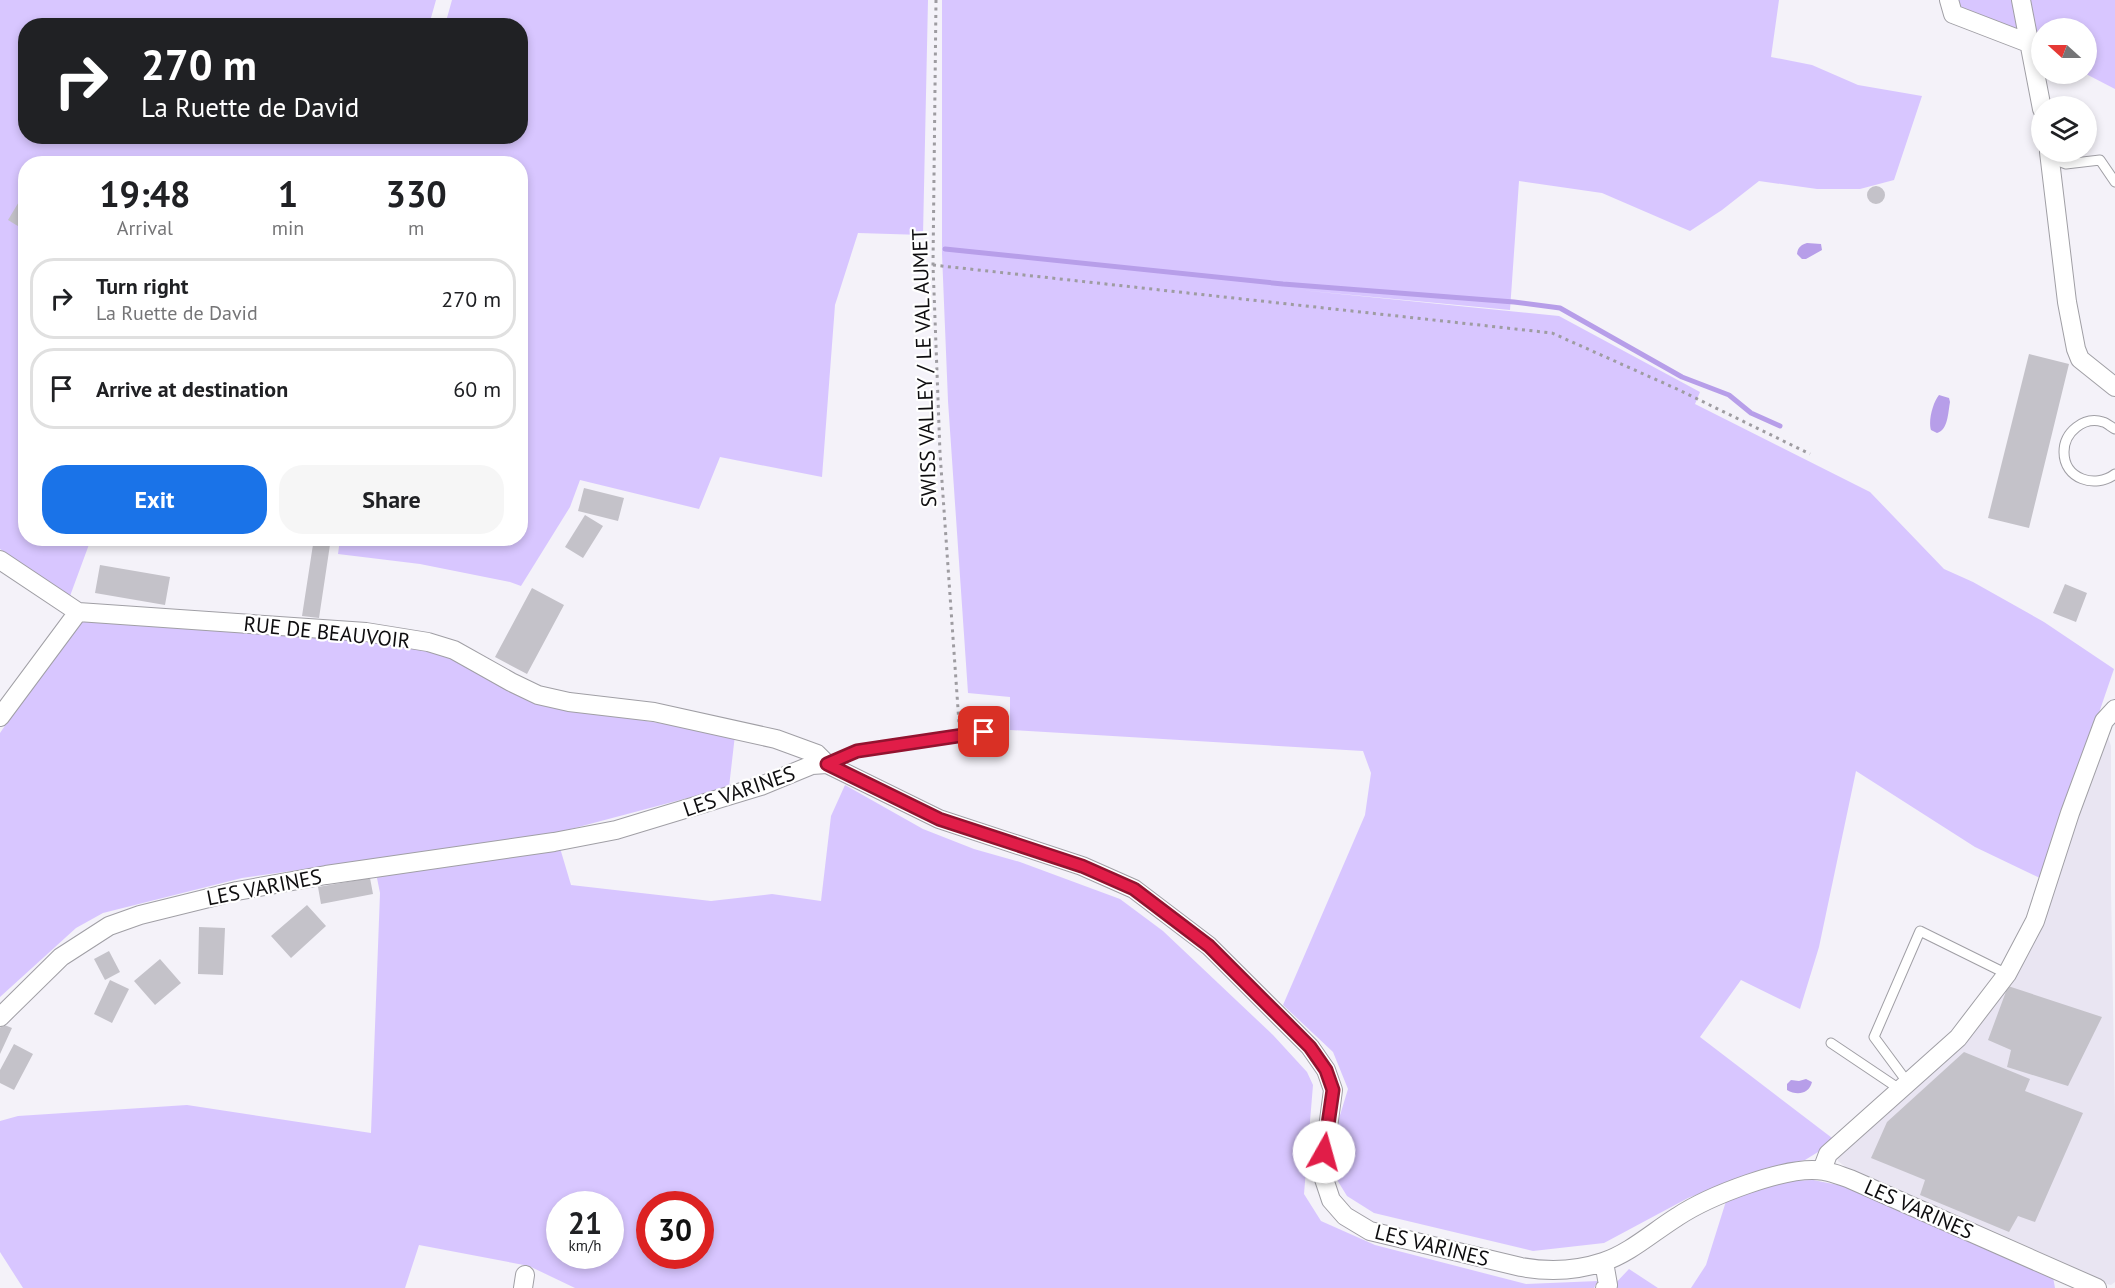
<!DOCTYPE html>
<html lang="en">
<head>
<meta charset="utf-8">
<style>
	:root { --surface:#fff; --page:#f6f6f6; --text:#202124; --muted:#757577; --line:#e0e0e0; --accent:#1a73e8 }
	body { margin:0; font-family:"PT Sans",sans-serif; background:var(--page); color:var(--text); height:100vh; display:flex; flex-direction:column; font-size:22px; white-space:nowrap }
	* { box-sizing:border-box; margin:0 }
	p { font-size:20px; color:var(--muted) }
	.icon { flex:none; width:33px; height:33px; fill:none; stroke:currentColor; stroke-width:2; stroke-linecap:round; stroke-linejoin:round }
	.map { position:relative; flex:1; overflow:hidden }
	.drawer { position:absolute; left:18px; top:156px; width:510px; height:390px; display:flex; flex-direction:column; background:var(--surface); border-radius:24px; box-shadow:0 3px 9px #0003 }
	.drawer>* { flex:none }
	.hud { position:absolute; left:18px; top:18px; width:510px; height:126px; border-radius:24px; box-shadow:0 3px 9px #0003; background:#202124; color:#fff; overflow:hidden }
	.needle { width:39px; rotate:291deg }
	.tools { position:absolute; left:2031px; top:18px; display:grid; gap:12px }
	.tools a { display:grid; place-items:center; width:66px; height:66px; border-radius:50%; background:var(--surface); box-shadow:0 3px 9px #0003; font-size:30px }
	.speed { position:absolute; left:546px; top:1191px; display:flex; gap:12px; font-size:30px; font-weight:700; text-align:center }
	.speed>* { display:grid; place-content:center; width:78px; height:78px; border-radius:50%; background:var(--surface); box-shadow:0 3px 9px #0003; line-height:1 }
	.speed small { font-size:15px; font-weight:400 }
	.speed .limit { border:9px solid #d22; background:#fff; color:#111 }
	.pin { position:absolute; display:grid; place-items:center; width:51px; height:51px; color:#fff; margin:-26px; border-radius:12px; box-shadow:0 3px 9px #0006 }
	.me { position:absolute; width:66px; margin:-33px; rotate:7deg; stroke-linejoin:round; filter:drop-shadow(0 0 4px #0008) }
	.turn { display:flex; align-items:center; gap:21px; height:126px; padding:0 24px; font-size:27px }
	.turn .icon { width:78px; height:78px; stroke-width:2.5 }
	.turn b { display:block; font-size:42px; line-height:51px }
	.eta { display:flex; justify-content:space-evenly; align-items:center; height:102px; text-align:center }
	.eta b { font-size:36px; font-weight:800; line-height:42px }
	.action { display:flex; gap:12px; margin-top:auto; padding:12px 24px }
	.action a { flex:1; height:69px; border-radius:24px; background:var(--accent); color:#fff; font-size:24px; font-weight:800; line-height:69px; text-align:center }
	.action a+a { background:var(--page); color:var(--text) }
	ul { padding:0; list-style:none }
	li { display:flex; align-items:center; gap:18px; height:81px; margin:0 12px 9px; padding:0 12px; border:3px solid var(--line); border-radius:24px }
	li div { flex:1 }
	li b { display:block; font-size:22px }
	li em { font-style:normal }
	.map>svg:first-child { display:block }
	.built { fill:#e9e5f2 }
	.green { fill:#d8c6ff; fill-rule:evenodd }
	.water { fill:#b79ee9 }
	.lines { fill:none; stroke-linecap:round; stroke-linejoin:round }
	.stream { stroke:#b79ee9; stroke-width:5 }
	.building { fill:#c4c2c9 }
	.service-casing { stroke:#a09fa5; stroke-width:11 }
	.minor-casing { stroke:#a09fa5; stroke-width:20 }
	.path { stroke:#9e9ca1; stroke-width:3; stroke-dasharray:3 4.5; stroke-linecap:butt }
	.service { stroke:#fff; stroke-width:9 }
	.minor { stroke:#fff; stroke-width:18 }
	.route-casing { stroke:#92132f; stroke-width:15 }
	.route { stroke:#e11d48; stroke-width:10 }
	.labels { text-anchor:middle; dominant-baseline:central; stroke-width:4.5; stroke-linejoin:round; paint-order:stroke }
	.street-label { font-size:21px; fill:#0e0d0f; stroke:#fff }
</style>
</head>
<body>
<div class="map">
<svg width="2115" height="1288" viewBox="0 0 2115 1288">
	<rect width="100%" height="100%" fill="#f4f2f9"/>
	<path class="built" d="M2108 737 2111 746V890L2115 1116V1282L2111 1285 2102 1283 1848 1169 1838 1161 1837 1152 2007 983 2101 740Z"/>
	<path class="green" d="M0 0H436L429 25 26 26V136H520V26L445 25 452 0H928L923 235 858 233 835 305 822 477 720 457 699 509 580 480 570 507 521 586 510 582 420 564 338 554 340 539 520 538V164H26V538L91 539 70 596 0 549Z
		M942 0H1779L1771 57 1812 65 1858 85 1922 96 1894 180 1860 189H1817L1759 181 1722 210 1690 231 1602 193 1519 181 1510 310 1300 290 1559 316 1700 392 1695 404 1870 492 1944 569 1973 582 2044 622 2114 669 2042 879 1975 847 1856 771 1819 947 1800 1009 1741 980 1700 1037 1836 1141 1805 1160 1766 1168 1688 1198 1604 1243 1533 1251 1374 1213 1347 1196 1331 1170 1330 1148 1348 1089 1333 1052 1283 1005 1365 815 1371 773 1363 751 1010 730V697L968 693 948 401 942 254Z
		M1957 0H2012L2020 37 1963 14Z
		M2029 0H2115V89L2086 74V28H2042L2041 49 2039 48Z
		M78 618 349 639 427 649 469 663 564 708 735 735 729 787 552 834 242 878 103 913 76 928 0 997V733Z
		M845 785 923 829 974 849 1020 862 1120 899 1163 931 1273 1035 1307 1072 1313 1085 1304 1194 1321 1221 1375 1245 1526 1284 1598 1281 1594 1288H575L529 1266 419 1245 405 1288H23L0 1252V1121L18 1116 187 1105 371 1133 380 893 376 873 560 848 571 885 711 901 772 894 821 901 831 816ZM560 1204H610V1256H560ZM650 1204H700V1256H650Z
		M1813 1180 1843 1186 2053 1277 2055 1288H1691L1706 1265 1727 1198 1788 1181Z
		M1629 1269 1658 1288H1611Z"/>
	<path class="water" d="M1807 243 1821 244 1822 250 1806 259H1802L1797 254C1798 247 1801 245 1807 243Z
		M1939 395 1949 398 1950 402C1948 413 1948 430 1937 433L1931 430C1928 421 1933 402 1939 395Z
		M1806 1079 1812 1082C1809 1094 1797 1096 1787 1090V1084L1791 1080 1799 1081Z"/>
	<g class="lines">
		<path class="stream" d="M945 249 1283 284 1514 302 1560 308 1682 377 1729 395 1751 413 1780 426"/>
	</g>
	<path class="building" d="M1867 195a9 9 0 1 1 18 0a9 9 0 1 1-18 0Z
		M20 200 26 203V231L8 220Z
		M2029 354 2069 364 2029 528 1988 518Z
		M584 488 624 498 618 521 578 511Z
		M585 515 603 526 583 558 565 547Z
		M314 538H331L319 618 302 616Z
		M100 565 170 577 165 605 95 593Z
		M2065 584 2087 593 2076 622 2053 613Z
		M532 588 564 605 527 674 495 657Z
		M370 878 373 894 321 904 318 887Z
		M307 905 326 926 291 958 271 936Z
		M199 927 225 928 223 975 198 974Z
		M109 951 120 972 105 980 94 959Z
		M160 959 181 983 155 1005 134 981Z
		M110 980 129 989 112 1023 94 1014Z
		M2008 986 2102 1017 2068 1086 2007 1067 2011 1050 1988 1040Z
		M2 1024 12 1028 0 1054V1028Z
		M14 1044 33 1054 14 1090 0 1083V1070Z
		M1964 1052 2030 1079 2025 1091 2083 1113 2035 1222 2018 1216 2009 1232 1920 1195 1925 1180 1871 1158 1887 1122Z"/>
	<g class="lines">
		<g class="service-casing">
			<path id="service" d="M2050 158 2066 164 2100 160 2115 182
				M2115 429C2111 427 2107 423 2103 422 2084 416 2064 432 2064 452 2064 479 2095 489 2115 474
				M828 764 857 751 984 732
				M1831 1043 1901 1090
				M1908 1083 1874 1037 1920 931 2007 974"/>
		</g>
		<g class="minor-casing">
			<path id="minor" d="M1949 0 1953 14 2031 44
				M2021 0 2042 109
				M2049 152 2067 302 2076 349 2080 359 2115 387
				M0 560 78 612 366 632 428 642 454 650 511 682 538 695 569 702 654 712 776 739 817 754 827 764
				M0 717 78 612
				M0 1017 61 957 109 926 140 915 237 891 326 875 554 842 616 830 761 786 812 765 827 764 939 819 1082 866 1134 889 1209 946 1310 1047 1326 1070 1333 1090 1322 1173 1331 1200 1345 1216 1370 1231 1521 1267C1549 1272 1576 1271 1603 1262 1630 1253 1653 1232 1677 1217 1707 1197 1788 1164 1824 1171 1832 1172 1841 1176 1850 1179L2097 1288
				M1822 1170 1828 1154 1958 1038 2007 974 2035 921 2070 813 2104 721 2115 709
				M1604 1262 1608 1285 1605 1288
				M523 1288 525 1275"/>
		</g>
		<path class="path" d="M936 0 933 265 940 453 959 723
			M933 265 1552 333 1677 389 1810 454"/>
		<use href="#service" class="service"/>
		<use href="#minor" class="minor"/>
	</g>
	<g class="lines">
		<g class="route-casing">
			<path id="route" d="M984 732 857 751 827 764 939 819 1082 866 1134 889 1209 946 1310 1047 1326 1070 1333 1090 1324 1152"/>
		</g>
		<use href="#route" class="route"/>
	</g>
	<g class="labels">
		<g class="street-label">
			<text transform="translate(924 368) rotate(-92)">SWISS VALLEY / LE VAL AUMET</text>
			<text transform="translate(327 632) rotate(6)">RUE DE BEAUVOIR</text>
			<text transform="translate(739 791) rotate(-19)">LES VARINES</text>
			<text transform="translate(264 887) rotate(-11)">LES VARINES</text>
			<text transform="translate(1919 1209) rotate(24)">LES VARINES</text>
			<text transform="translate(1432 1245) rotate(14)">LES VARINES</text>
		</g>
	</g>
</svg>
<div class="tools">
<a><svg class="needle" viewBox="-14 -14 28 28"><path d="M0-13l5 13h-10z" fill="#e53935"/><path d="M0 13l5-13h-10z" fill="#757577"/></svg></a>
<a><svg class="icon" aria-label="layers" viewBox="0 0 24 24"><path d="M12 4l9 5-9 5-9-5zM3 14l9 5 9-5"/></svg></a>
</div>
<div class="speed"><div>21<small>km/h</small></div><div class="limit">30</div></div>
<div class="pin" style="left:984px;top:732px;background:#d93025"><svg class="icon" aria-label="arrive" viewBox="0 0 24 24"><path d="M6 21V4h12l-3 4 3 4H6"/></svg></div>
<svg class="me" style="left:1324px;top:1152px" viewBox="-20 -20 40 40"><circle r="19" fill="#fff"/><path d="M0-13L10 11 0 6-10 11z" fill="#e11d48"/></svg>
<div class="hud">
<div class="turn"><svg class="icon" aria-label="right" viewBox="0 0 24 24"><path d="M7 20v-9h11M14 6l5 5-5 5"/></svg><div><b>270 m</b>La Ruette de David</div></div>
</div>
<section class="drawer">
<div class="eta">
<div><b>19:48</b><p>Arrival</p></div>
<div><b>1</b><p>min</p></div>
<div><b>330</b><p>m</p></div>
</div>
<ul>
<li><svg class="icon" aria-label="right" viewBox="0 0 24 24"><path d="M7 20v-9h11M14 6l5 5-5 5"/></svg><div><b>Turn right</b><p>La Ruette de David</p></div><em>270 m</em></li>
<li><svg class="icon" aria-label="arrive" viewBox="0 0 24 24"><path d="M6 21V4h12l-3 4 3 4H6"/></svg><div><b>Arrive at destination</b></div><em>60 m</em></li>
</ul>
<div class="action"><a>Exit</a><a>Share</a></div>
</section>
</div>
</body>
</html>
